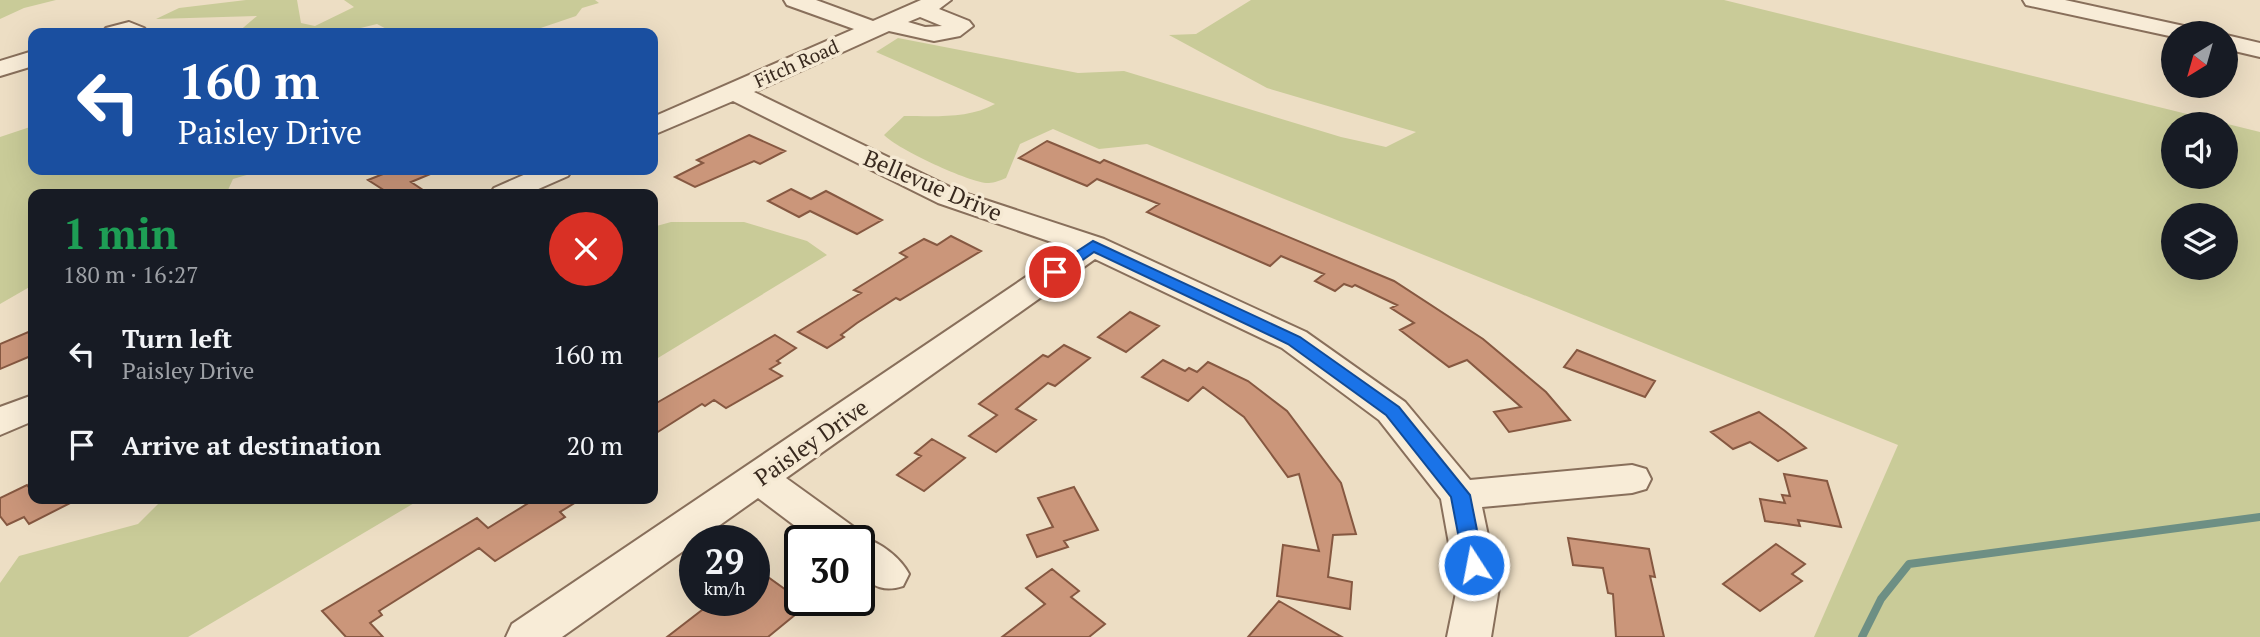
<!DOCTYPE html>
<html lang="en">
<head>
<meta charset="utf-8">
<style>
	:root { --surface:#171b24; --page:#20242c; --text:#f1f3f6; --muted:#9ea1a6 }
	body { margin:0; font-family:"PT Serif",serif; background:var(--page); color:var(--text); height:100vh; display:flex; flex-direction:column; font-size:26px; white-space:nowrap }
	* { box-sizing:border-box; margin:0 }
	p { font-size:23px; color:var(--muted) }
	.icon { flex:none; width:38px; height:38px; fill:none; stroke:currentColor; stroke-width:2; stroke-linecap:round; stroke-linejoin:round }
	.map { position:relative; flex:1; overflow:hidden }
	.details { position:absolute; left:28px; top:189px; width:630px; height:315px; display:flex; flex-direction:column; background:var(--surface); border-radius:14px; box-shadow:0 7px 28px #0002 }
	.details>* { flex:none }
	.guide { position:absolute; left:28px; top:28px; width:630px; height:147px; border-radius:14px; box-shadow:0 7px 28px #0002; background:#1a4fa0; color:#fff; overflow:hidden }
	.needle { width:46px; rotate:217deg }
	.fabs { position:absolute; left:2161px; top:21px; display:grid; gap:14px }
	.fabs a { display:grid; place-items:center; width:77px; height:77px; border-radius:50%; background:var(--surface); box-shadow:0 7px 28px #0002; font-size:35px }
	.speed { position:absolute; left:679px; top:525px; display:flex; gap:14px; font-size:35px; font-weight:700; text-align:center }
	.speed>* { display:grid; place-content:center; width:91px; height:91px; border-radius:50%; background:var(--surface); box-shadow:0 7px 28px #0002; line-height:1 }
	.speed small { font-size:18px; font-weight:400 }
	.speed .limit { border:4px solid #111; border-radius:10px; background:#fff; color:#111 }
	.pin { position:absolute; display:grid; place-items:center; width:60px; height:60px; color:#fff; margin:-30px; border:4px solid #fff; border-radius:50%; box-shadow:0 2px 7px #0007 }
	.me { position:absolute; width:77px; margin:-38px; rotate:349deg; stroke-linejoin:round; filter:drop-shadow(0 0 5px #0008) }
	.turn { display:flex; align-items:center; gap:24px; height:147px; padding:0 35px; font-size:32px }
	.turn .icon { width:91px; height:91px; stroke-width:2.5 }
	.turn b { display:block; font-size:49px; line-height:60px }
	.round { display:grid; place-items:center; flex:none; width:74px; height:74px; border-radius:37px; background:var(--page) }
	.head { display:flex; align-items:center; justify-content:space-between; height:119px; padding:0 35px }
	h1 { font-size:42px; font-weight:800; line-height:52px; color:#1e9e55 }
	ul { padding:0; list-style:none }
	li { display:flex; align-items:center; gap:21px; height:91px; padding:0 35px }
	li div { flex:1 }
	li b { display:block; font-size:26px }
	li em { font-style:normal }
	.map>svg:first-child { display:block }
	.green { fill:#c9cb98; fill-rule:evenodd }
	.lines { fill:none; stroke-linecap:round; stroke-linejoin:round }
	.stream { stroke:#6d8f84; stroke-width:8 }
	.building { fill:#cb967a; stroke:#865841; stroke-width:2 }
	.minor-casing { stroke:#886f5b; stroke-width:4 }
	.minor { fill:#f8ecd7; fill-rule:evenodd }
	.route { fill:#1a73e8; stroke:#114b97; stroke-width:2 }
	.labels { text-anchor:middle; dominant-baseline:central; stroke-width:7; stroke-linejoin:round; paint-order:stroke }
	.far-street-label { font-size:19px; fill:#38291e; stroke:#f5e9d3 }
	.street-label { font-size:23px; fill:#38291e; stroke:#f5e9d3 }
</style>
</head>
<body>
<div class="map">
<svg width="2260" height="637" viewBox="0 0 2260 637">
	<rect width="100%" height="100%" fill="#eddec4"/>
	<path class="green" d="M0 0H56L24 8 0 19Z
		M246 0H297L301 23 315 26 354 7 344 0H595L599 3 582 8 576 16 526 33H394L377 24 340 33H237L257 16 156 19 179 8Z
		M1251 0H1724L2260 132V637H1814L1898 445 1147 144 1099 149 1053 129 1020 144 1006 178C1001 180 994 183 989 183 972 184 897 149 884 135L904 116C933 116 969 119 995 104L876 52 898 38 1078 73 1124 71 1341 137 1386 147 1416 132 1267 88 1169 35 1196 34ZM2174 124H2226V177H2174ZM2174 215H2226V268H2174Z
		M33 126V170H264L233 179 228 190 220 194H33V285L0 304V137Z
		M671 222H744L807 241 827 255 653 361V227Z
		M163 499H421L188 637H0V583L19 556 138 524Z"/>
	<g class="lines">
		<path class="stream" d="M1862 637 1881 599 1909 564 2260 517"/>
	</g>
	<path class="building" d="M749 135 785 151 760 164 754 161 695 187 675 177 703 163 697 160Z
		M1047 141 1100 163 1104 160 1394 281 1483 339 1546 392 1570 420 1509 432 1494 412 1521 407 1467 360 1449 367 1400 330 1414 323 1391 308 1397 305 1355 285 1352 287 1344 284 1335 291 1315 281 1324 274 1281 256 1270 266 1147 212 1159 204 1097 179 1087 186 1019 158Z
		M393 170H440L411 182 429 194H390L368 180Z
		M791 189 811 199 826 191 882 220 857 234 810 211 799 217 768 201Z
		M951 236 981 251 900 300 896 298 857 323 841 335 844 337 827 348 798 332 861 293 854 290 907 257 900 253 924 239 937 245Z
		M1130 312 1159 326 1126 352 1098 337Z
		M33 330V355L0 369V344Z
		M775 335 796 348 777 361 780 363 770 369 782 376 726 408 714 400 705 406 702 404 653 435V405Z
		M1064 345 1090 358 1055 386 1048 383 1016 409 1036 420 996 452 969 436 997 415 979 404 1043 355 1048 357Z
		M1577 350 1655 381 1645 397 1564 367Z
		M1163 360 1185 371 1189 368 1197 372 1208 362 1248 381 1287 411 1341 483 1356 534 1333 535 1328 577 1352 582 1350 609 1277 596 1283 545 1319 551 1299 474 1288 477 1244 417 1203 387 1188 401 1142 377Z
		M1759 412 1785 431 1806 448 1778 461 1750 442 1733 449 1711 432Z
		M932 439 965 458 924 491 897 475 921 456 915 453Z
		M1784 474 1827 481 1841 527 1798 520 1800 526 1765 521 1760 499 1785 503 1782 495 1790 496Z
		M27 485 33 493V499H78L29 524 24 517 7 525 0 516V498Z
		M1074 487 1098 530 1064 541 1068 547 1037 557 1027 535 1053 527 1038 498Z
		M535 499H581L560 512 565 517 495 561 479 548 379 611 382 615 370 623 383 637H346L322 611 477 518 488 528Z
		M1568 538 1649 549 1655 577 1650 576 1664 637H1616L1613 594 1608 593 1603 568 1573 565Z
		M1776 544 1805 564 1792 574 1802 581 1760 611 1723 584Z
		M754 567 807 605 768 637H667L715 600H754Z
		M1052 569 1079 591 1071 597 1105 624 1089 637H1002L1045 604 1026 588Z
		M1279 601 1342 637H1248Z"/>
	<g class="lines">
		<g class="minor-casing">
			<path id="minor" d="M784 0H816L873 21 921 0H951L939 9 969 21 973 26 960 36 934 41 889 31 754 92 958 191 1104 239 1306 332 1405 402 1470 480 1632 465 1646 469 1651 479 1646 489 1632 493 1482 507 1499 588 1491 637H1447L1457 588 1441 499 1379 420 1282 348 1095 259 786 478 858 530 862 537C881 543 900 557 909 574L903 586C884 592 875 587 859 575V541H815L758 498 562 637H506L512 624 1069 248 938 203 733 101 653 135V117L854 29 787 5ZM920 17 942 26 925 27 908 22Z
				M2023 0H2065L2193 28 2197 33H2174V37L2026 5Z
				M129 22 144 28 148 33H102L106 28Z
				M2226 35 2260 43V57L2226 49Z
				M33 51V66L0 76V61Z
				M535 170H572L568 176 527 194H490L494 188Z
				M33 395V421L0 435V407Z"/>
		</g>
		<use href="#minor" class="minor"/>
	</g>
	<path class="route" d="M1093 241 1300 337 1399 407 1470 495 1484 565 1481 570 1474 573 1467 570 1464 565 1451 497 1386 415 1288 344 1094 252 1061 275H1050L1048 272 1050 269Z"/>
	<g class="labels">
		<g class="far-street-label">
			<text transform="translate(796 63) rotate(-24)">Fitch Road</text>
		</g>
		<g class="street-label">
			<text transform="translate(933 185) rotate(23)">Bellevue Drive</text>
			<text transform="translate(811 442) rotate(-35)">Paisley Drive</text>
		</g>
	</g>
</svg>
<div class="fabs">
<a><svg class="needle" viewBox="-14 -14 28 28"><path d="M0-13l5 13h-10z" fill="#e53935"/><path d="M0 13l5-13h-10z" fill="#9ea1a6"/></svg></a>
<a><svg class="icon" aria-label="sound" viewBox="0 0 24 24"><path d="M4 9h4l5-4v14l-5-4H4zM17 9q2 3 0 6"/></svg></a>
<a><svg class="icon" aria-label="layers" viewBox="0 0 24 24"><path d="M12 4l9 5-9 5-9-5zM3 14l9 5 9-5"/></svg></a>
</div>
<div class="speed"><div>29<small>km/h</small></div><div class="limit">30</div></div>
<div class="pin" style="left:1055px;top:272px;background:#d93025"><svg class="icon" aria-label="arrive" viewBox="0 0 24 24"><path d="M6 21V4h12l-3 4 3 4H6"/></svg></div>
<svg class="me" style="left:1474px;top:565px" viewBox="-20 -20 40 40"><circle r="17" fill="#1a73e8" stroke="#fff" stroke-width="3"/><path d="M0-11L8 9 0 5-8 9z" fill="#fff"/></svg>
<div class="guide">
<div class="turn"><svg class="icon" aria-label="left" viewBox="0 0 24 24"><path d="M17 20v-9H6M10 6l-5 5 5 5"/></svg><div><b>160 m</b>Paisley Drive</div></div>
</div>
<section class="details">
<div class="head"><div><h1>1 min</h1><p>180 m · 16:27</p></div><a class="round" style="background:#d93025;color:#fff"><svg class="icon" aria-label="close" viewBox="0 0 24 24"><path d="M6 6l12 12M18 6L6 18"/></svg></a></div>
<ul>
<li><svg class="icon" aria-label="left" viewBox="0 0 24 24"><path d="M17 20v-9H6M10 6l-5 5 5 5"/></svg><div><b>Turn left</b><p>Paisley Drive</p></div><em>160 m</em></li>
<li><svg class="icon" aria-label="arrive" viewBox="0 0 24 24"><path d="M6 21V4h12l-3 4 3 4H6"/></svg><div><b>Arrive at destination</b></div><em>20 m</em></li>
</ul>
</section>
</div>
</body>
</html>
